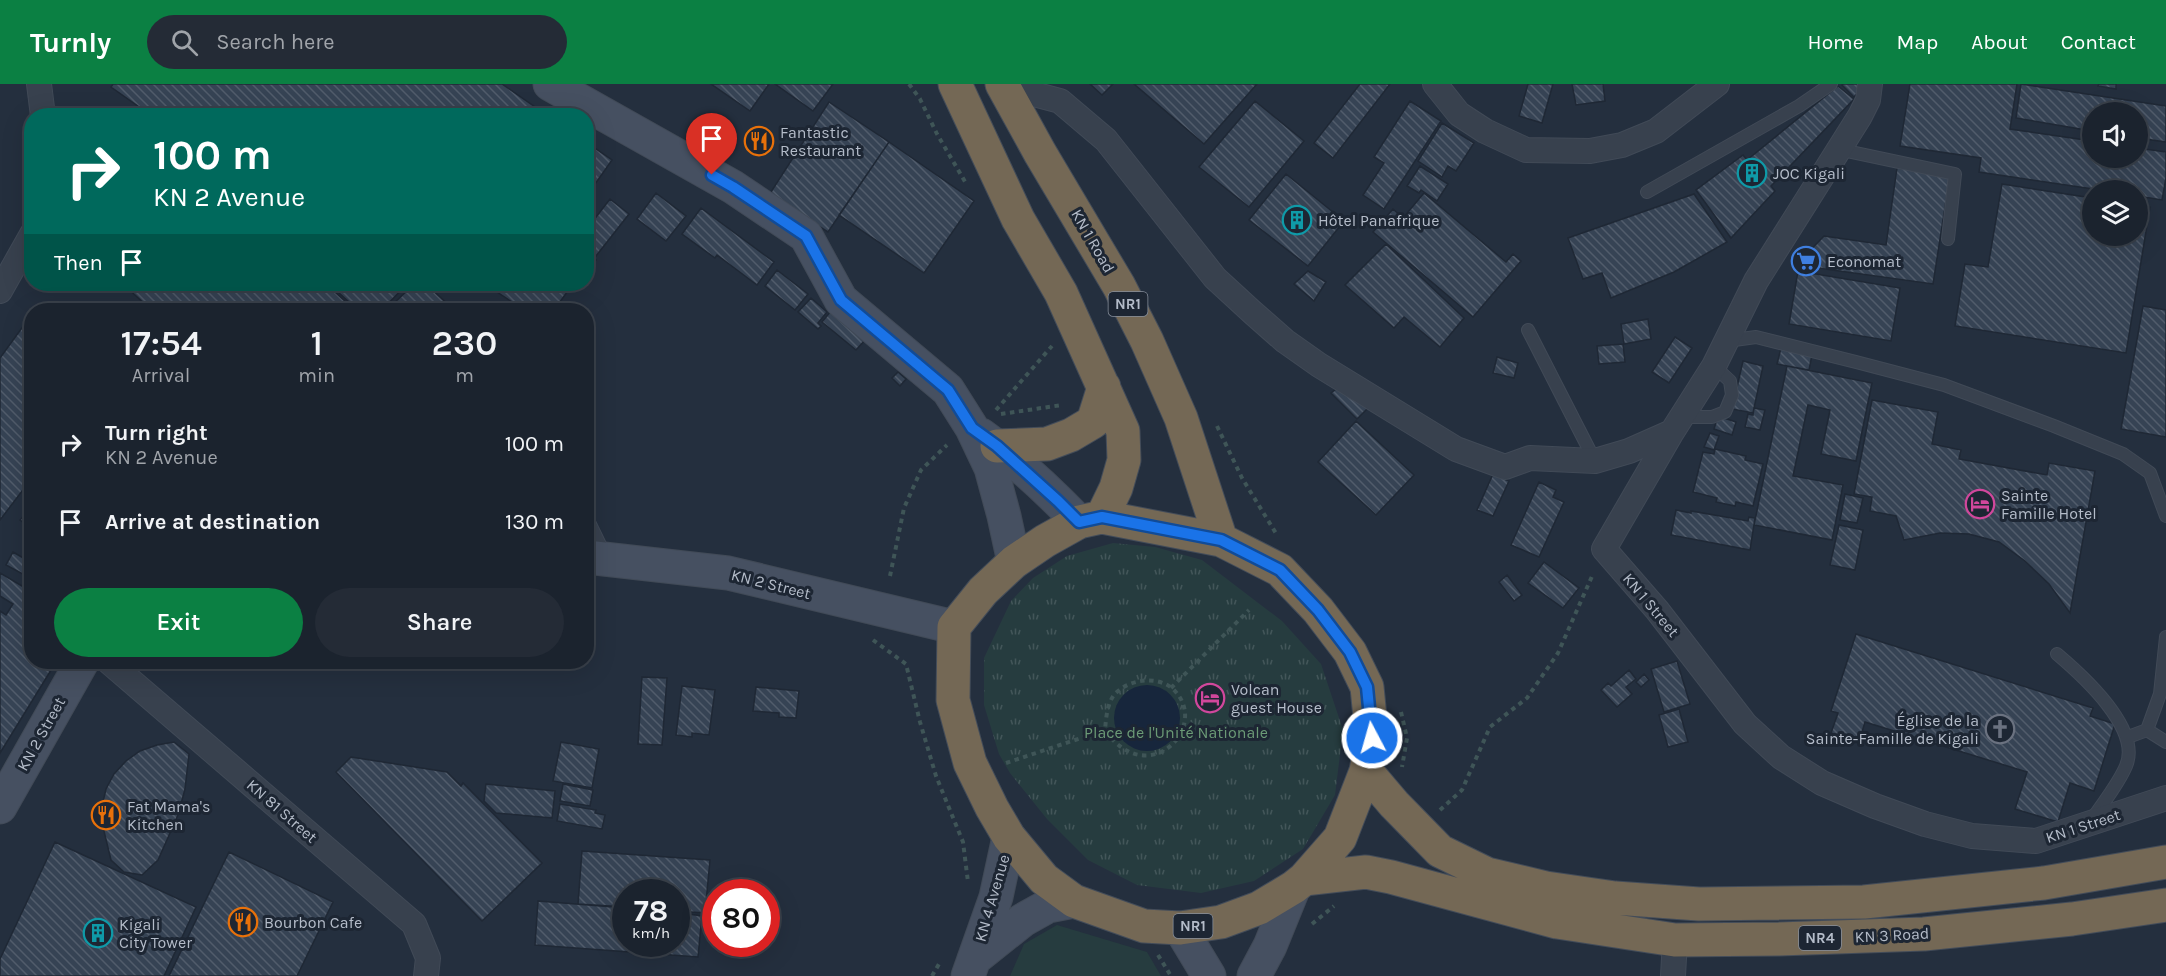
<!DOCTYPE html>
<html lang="en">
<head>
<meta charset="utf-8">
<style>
	:root { --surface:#1b232e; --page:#242b36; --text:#f1f3f6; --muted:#a0a4aa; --line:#39404a; --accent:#0b8043 }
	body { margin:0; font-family:Karla,sans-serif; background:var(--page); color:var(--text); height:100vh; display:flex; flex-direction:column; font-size:22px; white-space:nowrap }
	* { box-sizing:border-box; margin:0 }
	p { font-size:20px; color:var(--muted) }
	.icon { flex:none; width:33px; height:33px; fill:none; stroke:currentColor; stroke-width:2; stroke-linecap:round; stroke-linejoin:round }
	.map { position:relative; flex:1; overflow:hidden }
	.drawer { position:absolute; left:24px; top:219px; width:570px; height:366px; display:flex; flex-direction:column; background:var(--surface); border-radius:24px; box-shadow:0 6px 24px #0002,0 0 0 2px var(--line) }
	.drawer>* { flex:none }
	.guide { position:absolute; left:24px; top:24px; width:570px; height:183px; border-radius:24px; box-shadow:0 6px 24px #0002,0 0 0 2px var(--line); background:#00695c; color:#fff; overflow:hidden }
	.tools { position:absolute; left:2082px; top:18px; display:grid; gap:12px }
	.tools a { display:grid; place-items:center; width:66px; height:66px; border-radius:50%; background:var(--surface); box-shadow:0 6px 24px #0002,0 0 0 2px var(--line); font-size:30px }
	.speed { position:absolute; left:612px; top:795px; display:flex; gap:12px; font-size:30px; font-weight:700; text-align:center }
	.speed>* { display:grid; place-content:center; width:78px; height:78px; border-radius:50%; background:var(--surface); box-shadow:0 6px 24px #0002,0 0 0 2px var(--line); line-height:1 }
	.speed small { font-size:15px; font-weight:400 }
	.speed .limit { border:9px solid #d22; background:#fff; color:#111 }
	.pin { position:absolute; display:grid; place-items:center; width:51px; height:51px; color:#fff; margin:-62px -26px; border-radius:50% 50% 50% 0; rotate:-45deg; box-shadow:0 0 6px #0007 }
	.pin .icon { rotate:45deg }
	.me { position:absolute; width:66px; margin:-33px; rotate:354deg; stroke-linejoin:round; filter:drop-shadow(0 0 4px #0008) }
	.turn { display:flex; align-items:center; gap:21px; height:126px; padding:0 30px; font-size:27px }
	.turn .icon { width:78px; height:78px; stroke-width:2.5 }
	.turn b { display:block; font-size:42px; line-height:51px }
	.then { display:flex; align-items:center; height:57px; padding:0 30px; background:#0003; gap:12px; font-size:22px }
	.eta { display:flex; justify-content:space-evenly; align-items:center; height:102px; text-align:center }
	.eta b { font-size:36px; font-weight:600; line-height:42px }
	.cta { display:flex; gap:12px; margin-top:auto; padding:12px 30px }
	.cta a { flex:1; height:69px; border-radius:36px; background:var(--accent); color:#fff; font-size:24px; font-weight:600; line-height:69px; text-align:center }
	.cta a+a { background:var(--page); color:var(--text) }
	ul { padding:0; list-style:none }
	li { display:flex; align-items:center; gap:18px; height:78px; padding:0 30px }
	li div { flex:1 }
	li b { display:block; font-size:22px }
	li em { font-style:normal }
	header { display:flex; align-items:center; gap:36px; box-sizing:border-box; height:84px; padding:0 30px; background:var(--accent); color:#fff }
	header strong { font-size:28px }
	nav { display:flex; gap:33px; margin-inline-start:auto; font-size:21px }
	.search { width:420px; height:54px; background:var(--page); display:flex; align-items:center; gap:15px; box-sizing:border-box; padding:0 21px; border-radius:33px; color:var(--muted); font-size:22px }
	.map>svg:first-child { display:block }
	.grass { fill:#263c3f }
	.park { fill:url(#park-tufts) }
	.water { fill:#17263c }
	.building { fill:url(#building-back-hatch); stroke:#1f2835; stroke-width:1.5 }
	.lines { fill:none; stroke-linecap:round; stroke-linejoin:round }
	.lane-casing { stroke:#414a57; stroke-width:14 }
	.street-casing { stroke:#414a57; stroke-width:26 }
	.secondary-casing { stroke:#414a57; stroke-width:35 }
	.highway-casing { stroke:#434c59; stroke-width:35 }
	.path { stroke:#3f5557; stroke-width:4; stroke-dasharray:4.5 4.5; stroke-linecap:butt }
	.lane { stroke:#38414e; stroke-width:12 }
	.street { stroke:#38414e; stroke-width:24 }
	.secondary { stroke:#465061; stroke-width:33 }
	.highway { stroke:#746855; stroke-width:33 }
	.route-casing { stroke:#114b97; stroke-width:15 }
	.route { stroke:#1a73e8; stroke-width:10 }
	.labels { text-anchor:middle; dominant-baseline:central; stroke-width:6; stroke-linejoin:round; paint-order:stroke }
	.shield { fill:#1d2633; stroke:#878f9c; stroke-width:1.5 }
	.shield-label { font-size:15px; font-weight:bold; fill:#b4bcc9 }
	.poi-label { font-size:16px; fill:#b4bcc9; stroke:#1d2633; text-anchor:start }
	.street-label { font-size:16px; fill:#b4bcc9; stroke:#1d2633 }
	.park-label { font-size:16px; fill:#6b9a76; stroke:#1d2633 }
</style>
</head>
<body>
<header>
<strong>Turnly</strong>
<div class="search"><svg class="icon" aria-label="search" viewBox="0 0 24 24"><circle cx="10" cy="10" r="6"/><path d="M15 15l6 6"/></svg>Search here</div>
<nav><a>Home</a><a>Map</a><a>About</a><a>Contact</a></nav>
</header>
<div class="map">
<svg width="2166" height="892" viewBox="0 0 2166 892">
	<defs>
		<pattern id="park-tufts" width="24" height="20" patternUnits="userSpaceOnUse" patternTransform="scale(1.5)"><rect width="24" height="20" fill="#263c3f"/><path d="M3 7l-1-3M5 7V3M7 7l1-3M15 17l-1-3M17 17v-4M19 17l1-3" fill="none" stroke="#435659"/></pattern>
		<pattern id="building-back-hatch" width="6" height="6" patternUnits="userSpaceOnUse" patternTransform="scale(1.5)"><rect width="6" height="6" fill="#364354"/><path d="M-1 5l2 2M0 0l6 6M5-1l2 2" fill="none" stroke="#515c6b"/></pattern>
	</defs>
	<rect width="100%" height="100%" fill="#242f3e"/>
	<path class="grass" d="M1057 841 1147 868 1161 892H1010L1024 860Z"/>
	<path class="park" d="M1113 459 1155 463 1202 476 1282 537 1321 580 1343 646 1335 711 1303 765 1254 797 1201 809 1137 801 1088 776 1047 735 1010 689 999 670 984 621V574L1011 517 1033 494 1067 472Z"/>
	<path class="water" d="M1114 634a33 33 0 1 1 66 0a33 33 0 1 1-66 0Z"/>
	<path class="building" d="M113 0H502L548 32H152L111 3Z
		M711 0H769L750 27Z
		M775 0H833L813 27Z
		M1090 0H1113L1102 11Z
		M1134 0H1257L1204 60Z
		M1360 0H1390L1333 74 1314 59Z
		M1528 0H1553L1542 39 1519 32Z
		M1572 0H1603L1605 17 1576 21Z
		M1843 0H1860L1863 3 1854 13 1842 1Z
		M1910 0H2017L2010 45 2092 57V74H2138V64L2166 68V94L2162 116 2138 112V106H2100L1979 88 1981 74 1900 62Z
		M2021 0 2166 22V58L2138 54V28H2092V47L2016 34Z
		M2099 0H2116V5L2098 2Z
		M1838 2 1854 15 1771 102 1775 107 1731 154 1696 106 1743 71 1747 76Z
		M1255 17 1304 57 1249 123 1199 83Z
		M1410 17 1441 37 1384 125 1363 111 1384 79 1374 73Z
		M829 18 889 58 828 148 769 111Z
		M1442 39 1474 59 1456 87 1448 82 1442 93 1418 77Z
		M586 58 612 76 586 113Z
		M889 58 974 117 924 189 839 131Z
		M1420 82 1448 100 1437 117 1421 106 1419 109 1407 102Z
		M1897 84 1950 91 1933 200 1796 181 1824 152 1886 161Z
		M1286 90 1344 137 1308 182 1249 136Z
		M2002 100 2092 114V152H2138V121L2150 123 2126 269 1955 242 1965 180 1988 183Z
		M656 109 686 132 666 157 637 135Z
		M1424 109 1506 178 1513 170 1521 177 1473 233 1373 148 1393 125 1403 134Z
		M1694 110 1727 158 1674 188 1611 214 1602 189 1583 195 1568 154Z
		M610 115 629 130 596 172 586 165V146Z
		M701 124 774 178 757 201 717 171 715 174 682 150Z
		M1386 160 1464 234 1440 263 1404 233 1394 244 1345 201Z
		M586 169 596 176 586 188Z
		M777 186 808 210 795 226 765 202Z
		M1308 187 1326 198 1314 217 1294 200Z
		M1798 187 1900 204 1891 257 1789 240Z
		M123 200H326L355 226H145L148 223Z
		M329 200H407L382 226H358Z
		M414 200H426L454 226H387Z
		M485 200H573L554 226H524Z
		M811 214 827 228 818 239 821 242 818 245 798 228Z
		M2143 222 2166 226V353L2121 345Z
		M831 227 865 256 856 266 822 238Z
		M32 230V394L0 436V274Z
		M1648 235 1651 255 1624 260 1621 240Z
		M1675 253 1692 264 1669 299 1652 288Z
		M1623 260 1625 278 1599 280 1597 262Z
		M1781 264 1812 271 1809 286 1777 280Z
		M1497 273 1518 279 1514 294 1493 289Z
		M1743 277 1763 282 1753 329 1732 325Z
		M1787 282 1872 299 1856 377 1821 370 1830 326 1808 321 1793 392 1843 401 1832 456 1754 441Z
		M898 288 906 295 900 302 892 294Z
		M1344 299 1373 319 1357 335 1331 309Z
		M1872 316 1938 328 1932 360 1961 366 1959 375 2047 391 2049 379 2095 387 2070 529 2049 500 2025 477 1999 458 1969 450 1940 449 1904 456 1896 432 1870 427 1872 413 1854 410Z
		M1754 324 1765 326 1760 346 1745 343 1748 330 1753 331Z
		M1718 332 1736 338 1732 351 1714 345Z
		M1356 337 1414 391 1376 431 1318 378Z
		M1710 349 1719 352 1714 366 1704 363Z
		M1715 365 1746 372 1745 376 1763 380 1753 422 1736 418 1735 422 1716 418 1717 414 1693 408 1703 368 1714 370Z
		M1493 390 1509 397 1493 432 1477 426Z
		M1539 398 1556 406 1553 413 1564 418 1539 473 1511 461Z
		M1845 410 1863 414 1857 439 1840 436Z
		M32 423V444L20 436Z
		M1676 426 1691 429V427L1748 437 1749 433 1755 434 1750 466 1671 451Z
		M1839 441 1863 446 1855 486 1830 481Z
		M13 468 32 479V495L6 481Z
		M1544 478 1579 504 1563 524 1528 499Z
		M0 489 32 508V578H56L0 669V527L6 531 13 520 0 512Z
		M1507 491 1522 511 1514 517 1499 498Z
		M1856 550 2093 624 2090 632 2115 640 2094 707 2070 699 2058 738 2015 725 2027 688 1865 638 1859 658 1831 649 1838 629 1831 627Z
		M1677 577 1690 620 1664 628 1651 585Z
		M1629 586 1636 595 1626 603 1632 610 1617 623 1601 606 1608 599 1611 602Z
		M1644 590 1649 596 1641 603 1636 598Z
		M642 593 667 594 662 661 638 660Z
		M682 602 715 606 709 651 692 649V653L676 651Z
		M756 603 799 607 796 634 779 633V629L753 627Z
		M1679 625 1688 658 1668 663 1659 631Z
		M174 658 189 670 185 705 178 731 158 776 142 791 124 788 111 776 102 739V722L106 705 114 690 126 677 140 667 157 661Z
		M561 658 599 665 592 704 553 697Z
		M351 673 447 688 461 702 463 699 542 779 482 837 336 688Z
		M486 700 555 707 552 734 496 729 484 717Z
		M563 700 593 706 590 722 560 717Z
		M560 720 596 726 595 729 605 731 602 745 557 737Z
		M55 758 196 823 164 892H0V875Z
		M582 767 710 776 705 829 676 827V808H626V823L578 820Z
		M229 768 333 818 297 892H169Z
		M538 817 626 824V860H676V828L702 832 698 873 535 861Z"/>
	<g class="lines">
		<g class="lane-casing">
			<path id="lane" d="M1837 65 1955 90 1948 155
				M1647 108 1799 22 1831 0
				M1528 246 1595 377
				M1727 257 1756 253 1856 278 1944 301 2054 342 2123 370 2150 389 2166 432
				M1681 333H1712L1725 328 1732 311 1730 297 1714 282
				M586 432 605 471
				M2057 570C2083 592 2142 645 2126 682 2118 701 2102 720 2091 737
				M2147 646 2166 658
				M2128 653 2147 646 2160 610 2166 553"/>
		</g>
		<g class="street-casing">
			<path id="street" d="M39 0 43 32
				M1435 0 1459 30 1485 47 1526 66 1590 67 1622 61 1656 47 1717 0
				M1870 0 1868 16 1860 32 1756 197 1714 282 1672 348 1604 465 1657 526 1745 640 1781 673 1822 699 1875 722 1925 740 1972 752 2036 757 2166 714
				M1003 2 1060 17 1106 56 1215 194 1252 228 1285 257 1319 281 1456 365 1505 383 1530 374 1595 377 1629 367 1672 348
				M0 207 32 150
				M109 578 414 840 428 874 426 892
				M1673 892 1675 856"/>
		</g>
		<g class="secondary-casing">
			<path id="secondary" d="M550 0 733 103 806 152 841 216 948 306 972 344 991 384 1004 432 1014 478
				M981 351C1016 376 1049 407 1079 438
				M586 473 728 489 954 543
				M0 723 82 578
				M1180 844 1209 892
				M974 875 1023 836 1048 822 1074 817
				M968 892 996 813 1009 753
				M1254 892 1270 862 1294 803"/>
		</g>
		<g class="highway-casing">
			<path id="highway" d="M955 0 1018 135 1061 209 1123 347 1124 376 1116 404 1102 433
				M1002 0 1040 69 1119 202 1147 257 1181 334 1221 456
				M997 362 1047 360 1071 351 1093 338 1104 303
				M1102 433 1221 456 1280 486 1318 526 1350 568 1367 603 1372 654 1366 687 1340 754 1304 795 1294 803 1259 824 1221 838 1180 844 1144 842 1074 817 1044 795 1009 753 992 724 970 679 953 616 954 543 983 507 1014 478 1045 457 1079 438Z
				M1366 687 1394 720 1440 767 1487 790 1546 804 1615 814 1699 820 1864 818 2044 799 2166 778
				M1304 795 1366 788 1391 793 1557 838 1675 856 1779 855 1924 850 2072 835 2166 821"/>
		</g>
		<path class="path" d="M909 0 920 15 937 50 967 101
			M996 326 1052 262
			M1001 330 1062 321
			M1217 342 1242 394 1277 451
			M890 492 904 424 921 386 947 361
			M873 556 906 580 920 638 936 692 963 758 968 798
			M1171 604 1249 526
			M1401 628 1407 654 1402 683
			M1006 679 1105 646C1106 635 1107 620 1114 611 1128 595 1157 591 1173 605 1212 642 1148 708 1105 646
			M1440 726 1462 706 1490 643 1527 614 1558 569 1593 490
			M1312 840 1334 822
			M1158 871 1171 892
			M932 892 939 880"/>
		<use href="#lane" class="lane"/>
		<use href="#street" class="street"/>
		<use href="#secondary" class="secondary"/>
		<use href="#highway" class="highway"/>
	</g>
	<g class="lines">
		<g class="route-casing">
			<path id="route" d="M712 91 733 103 806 152 841 216 948 306 972 344 997 362 1058 417 1079 438 1102 433 1221 456 1280 486 1318 526 1350 568 1367 603 1372 654"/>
		</g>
		<use href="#route" class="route"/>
	</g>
	<defs>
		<g id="restaurant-ring" transform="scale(1.5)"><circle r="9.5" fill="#1d2633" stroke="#e8710a" stroke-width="1.5"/><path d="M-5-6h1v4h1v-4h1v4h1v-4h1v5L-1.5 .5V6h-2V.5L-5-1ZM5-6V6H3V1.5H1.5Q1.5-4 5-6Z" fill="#e8710a"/></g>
		<g id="building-ring" transform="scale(1.5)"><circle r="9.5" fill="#1d2633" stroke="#0f9aa8" stroke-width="1.5"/><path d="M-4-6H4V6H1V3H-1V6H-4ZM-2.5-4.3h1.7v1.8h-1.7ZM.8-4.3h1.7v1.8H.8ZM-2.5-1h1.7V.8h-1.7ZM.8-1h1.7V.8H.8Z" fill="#0f9aa8"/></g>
		<g id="supermarket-ring" transform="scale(1.5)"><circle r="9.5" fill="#1d2633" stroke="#3f7fe0" stroke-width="1.5"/><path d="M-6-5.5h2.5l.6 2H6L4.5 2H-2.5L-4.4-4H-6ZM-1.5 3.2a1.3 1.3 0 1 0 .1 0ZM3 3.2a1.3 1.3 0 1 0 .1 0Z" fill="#3f7fe0"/></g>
		<g id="hotel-ring" transform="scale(1.5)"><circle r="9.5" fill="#1d2633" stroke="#d1479c" stroke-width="1.5"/><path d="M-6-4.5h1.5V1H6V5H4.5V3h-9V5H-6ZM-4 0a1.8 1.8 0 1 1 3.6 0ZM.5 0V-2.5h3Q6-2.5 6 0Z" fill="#d1479c"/></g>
		<g id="church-ring" transform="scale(1.5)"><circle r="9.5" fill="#1d2633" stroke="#6b7280" stroke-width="1.5"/><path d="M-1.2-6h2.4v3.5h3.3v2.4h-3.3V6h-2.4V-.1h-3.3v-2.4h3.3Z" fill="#6b7280"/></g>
	</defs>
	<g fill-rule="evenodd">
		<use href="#restaurant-ring" x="759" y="57"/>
		<use href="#building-ring" x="1752" y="89"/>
		<use href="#building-ring" x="1297" y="136"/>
		<use href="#supermarket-ring" x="1806" y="177"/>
		<use href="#hotel-ring" x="1980" y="420"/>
		<use href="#hotel-ring" x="1210" y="614"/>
		<use href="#church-ring" x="2000" y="645"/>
		<use href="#restaurant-ring" x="106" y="731"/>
		<use href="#restaurant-ring" x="243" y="838"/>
		<use href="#building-ring" x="98" y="849"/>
	</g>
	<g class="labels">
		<g class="shield">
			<rect x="1108.5" y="208" width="39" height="24" rx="4.5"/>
			<rect x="1173.5" y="830" width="39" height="24" rx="4.5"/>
			<rect x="1799" y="842" width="42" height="24" rx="4.5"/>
		</g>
		<g class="shield-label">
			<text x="1128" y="220">NR1</text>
			<text x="1193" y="842">NR1</text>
			<text x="1820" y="854">NR4</text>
		</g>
		<g class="poi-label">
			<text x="780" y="48">Fantastic<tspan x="780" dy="18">Restaurant</tspan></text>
			<text x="1773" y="89">JOC Kigali</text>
			<text x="1318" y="136">Hôtel Panafrique</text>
			<text x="1827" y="177">Economat</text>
			<text x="2001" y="411">Sainte<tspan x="2001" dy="18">Famille Hotel</tspan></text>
			<text x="1231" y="605">Volcan<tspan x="1231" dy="18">guest House</tspan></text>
			<text x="1979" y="636" text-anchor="end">Église de la<tspan x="1979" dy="18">Sainte-Famille de Kigali</tspan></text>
			<text x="127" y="722">Fat Mama's<tspan x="127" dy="18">Kitchen</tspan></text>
			<text x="264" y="838">Bourbon Cafe</text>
			<text x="119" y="840">Kigali<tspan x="119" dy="18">City Tower</tspan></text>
		</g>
		<g class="street-label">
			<text transform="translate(1093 157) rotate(60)">KN 1 Road</text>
			<text transform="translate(771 500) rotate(14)">KN 2 Street</text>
			<text transform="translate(1651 521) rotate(50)">KN 1 Street</text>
			<text transform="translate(41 650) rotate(-61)">KN 2 Street</text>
			<text transform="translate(282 727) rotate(41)">KN 81 Street</text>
			<text transform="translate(2083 742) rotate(-18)">KN 1 Street</text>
			<text transform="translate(992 814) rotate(-74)">KN 4 Avenue</text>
			<text transform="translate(1892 851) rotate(-3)">KN 3 Road</text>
		</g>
		<g class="park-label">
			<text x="1176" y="648">Place de l'Unité Nationale</text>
		</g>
	</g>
</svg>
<div class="tools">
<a><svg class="icon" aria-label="sound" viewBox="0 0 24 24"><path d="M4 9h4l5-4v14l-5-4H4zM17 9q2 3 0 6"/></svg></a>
<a><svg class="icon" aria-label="layers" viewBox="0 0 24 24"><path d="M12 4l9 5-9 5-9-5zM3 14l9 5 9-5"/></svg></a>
</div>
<div class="speed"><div>78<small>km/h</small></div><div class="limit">80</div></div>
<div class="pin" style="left:712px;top:91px;background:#d93025"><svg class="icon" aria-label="arrive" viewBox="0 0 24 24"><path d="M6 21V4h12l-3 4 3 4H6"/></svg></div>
<svg class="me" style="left:1372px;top:654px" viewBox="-20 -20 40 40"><circle r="17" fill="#1a73e8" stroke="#fff" stroke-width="3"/><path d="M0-11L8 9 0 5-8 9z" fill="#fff"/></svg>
<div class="guide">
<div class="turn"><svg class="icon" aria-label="right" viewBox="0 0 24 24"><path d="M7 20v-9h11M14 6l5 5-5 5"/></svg><div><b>100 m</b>KN 2 Avenue</div></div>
<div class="then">Then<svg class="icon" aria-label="arrive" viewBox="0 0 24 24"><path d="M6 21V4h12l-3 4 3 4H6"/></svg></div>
</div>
<section class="drawer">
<div class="eta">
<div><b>17:54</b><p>Arrival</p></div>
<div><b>1</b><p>min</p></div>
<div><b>230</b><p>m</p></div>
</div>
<ul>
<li><svg class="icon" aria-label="right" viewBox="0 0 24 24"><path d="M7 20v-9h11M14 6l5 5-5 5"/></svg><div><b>Turn right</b><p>KN 2 Avenue</p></div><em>100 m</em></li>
<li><svg class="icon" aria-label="arrive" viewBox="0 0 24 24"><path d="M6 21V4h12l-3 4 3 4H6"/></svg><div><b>Arrive at destination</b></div><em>130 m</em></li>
</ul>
<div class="cta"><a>Exit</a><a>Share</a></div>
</section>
</div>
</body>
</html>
